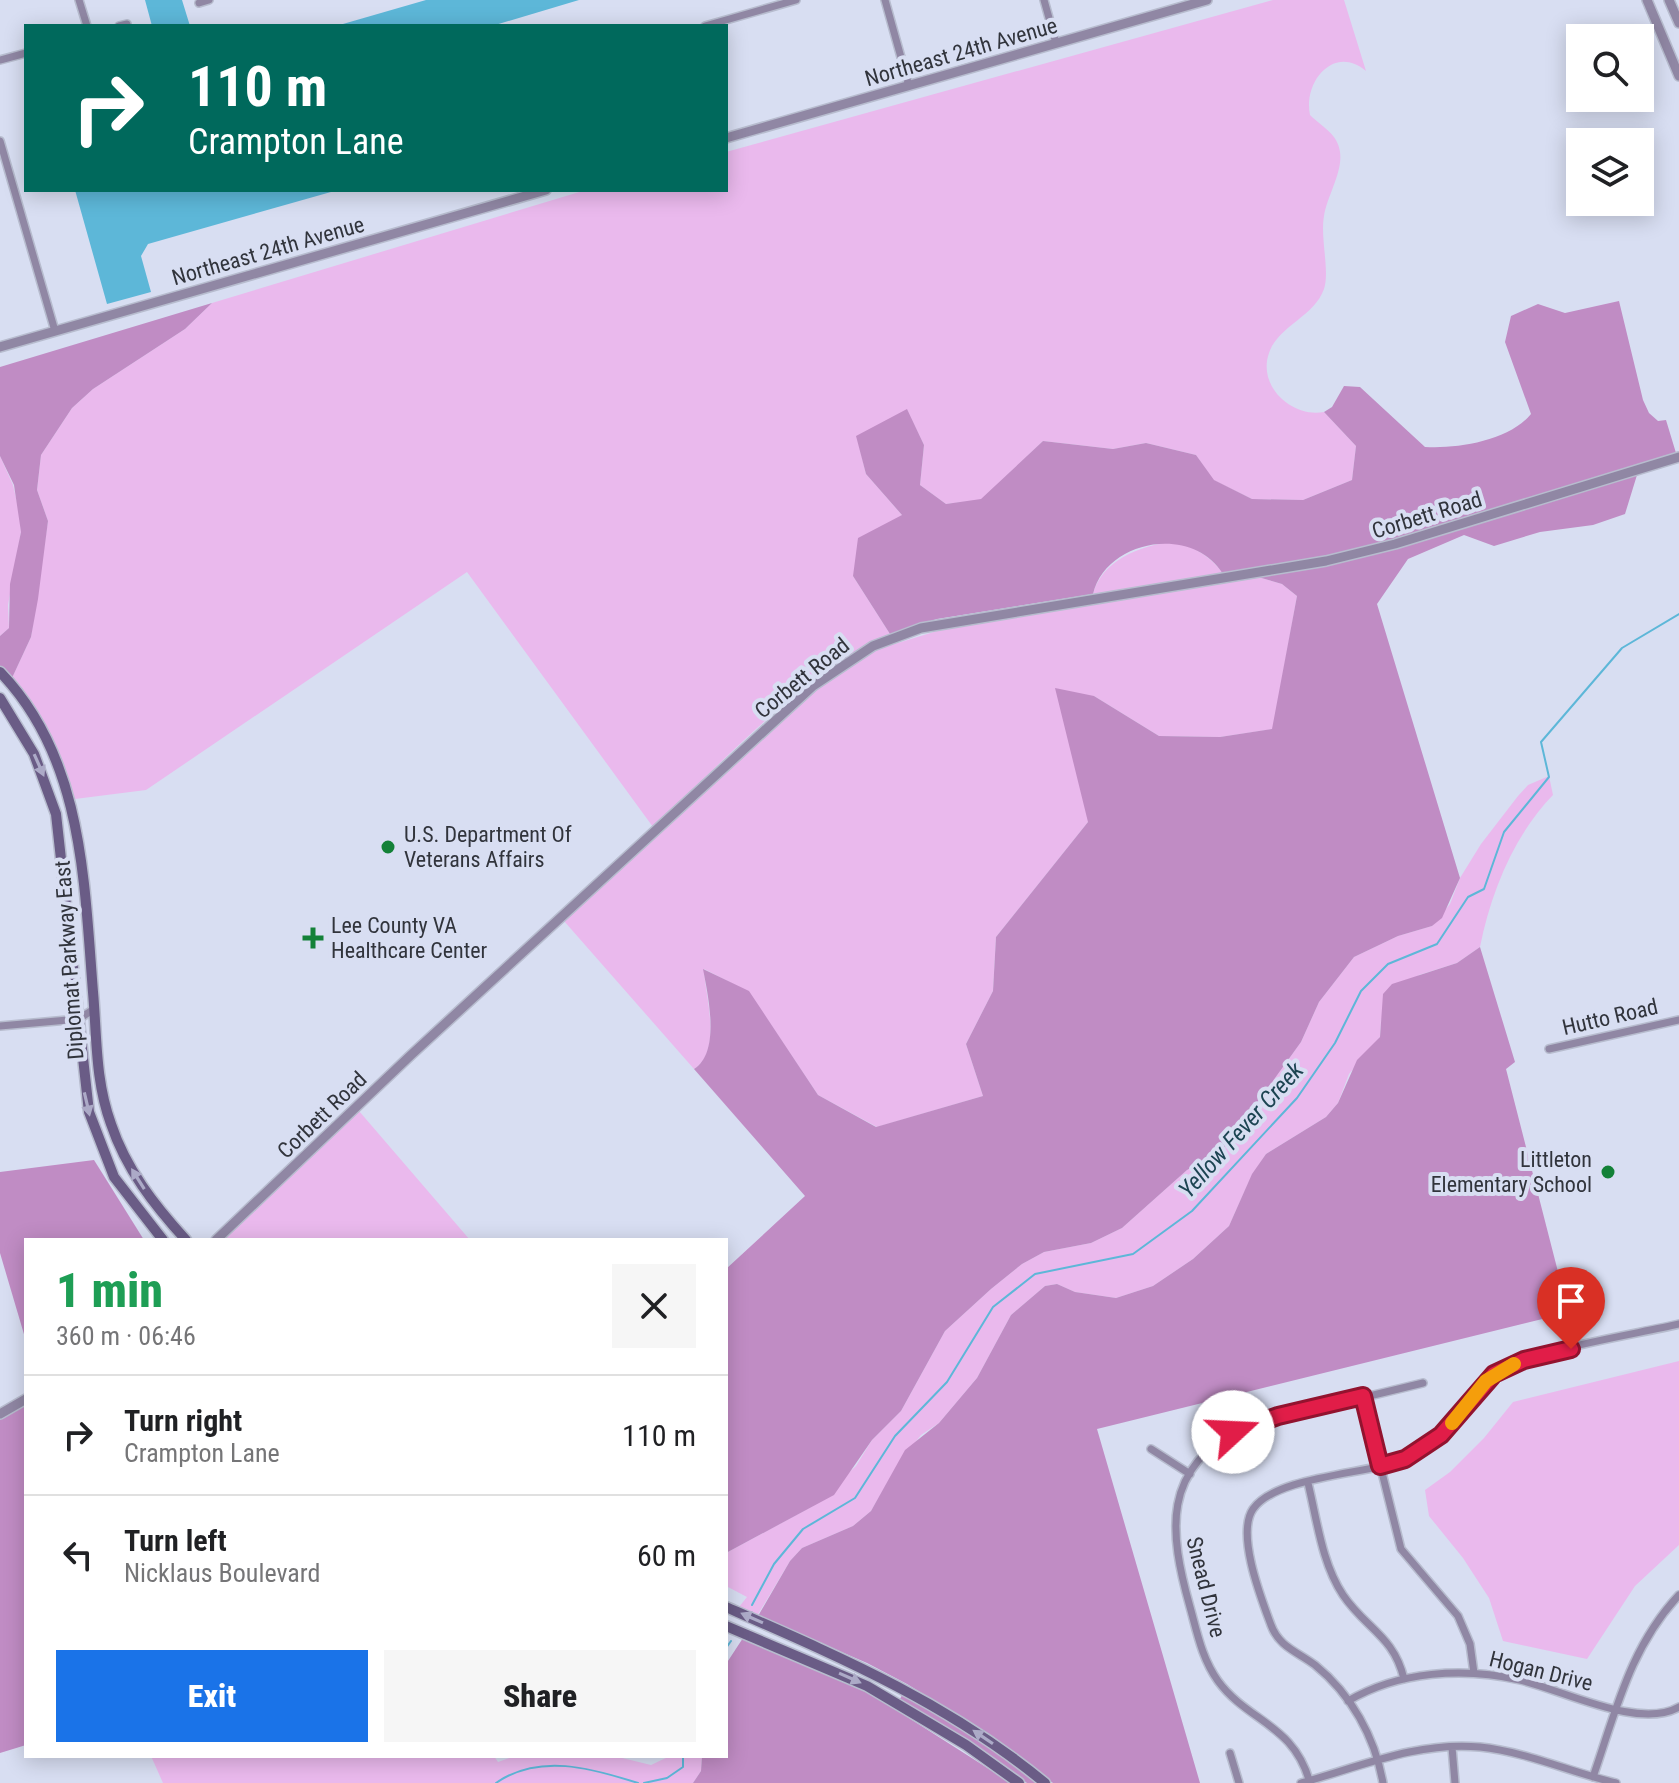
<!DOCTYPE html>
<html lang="en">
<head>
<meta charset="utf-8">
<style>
	:root { --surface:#fff; --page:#f6f6f6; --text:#202124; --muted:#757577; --line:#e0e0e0; --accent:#1a73e8 }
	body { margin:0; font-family:"Roboto Condensed",sans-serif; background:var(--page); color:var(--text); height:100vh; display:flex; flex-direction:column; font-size:30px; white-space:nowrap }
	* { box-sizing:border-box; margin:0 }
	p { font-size:26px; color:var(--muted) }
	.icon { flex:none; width:44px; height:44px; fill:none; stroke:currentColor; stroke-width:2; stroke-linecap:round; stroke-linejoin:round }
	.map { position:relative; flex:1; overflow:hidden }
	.drawer { position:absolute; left:24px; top:1238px; width:704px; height:520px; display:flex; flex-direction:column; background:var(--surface); border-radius:0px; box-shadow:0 4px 20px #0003 }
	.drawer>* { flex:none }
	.hud { position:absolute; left:24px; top:24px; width:704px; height:168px; border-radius:0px; box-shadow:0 4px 20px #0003; background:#00695c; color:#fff; overflow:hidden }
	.fabs { position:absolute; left:1566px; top:24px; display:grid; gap:16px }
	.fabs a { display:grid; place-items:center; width:88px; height:88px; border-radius:0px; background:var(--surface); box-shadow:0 4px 20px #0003; font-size:40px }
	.pin { position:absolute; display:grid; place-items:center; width:68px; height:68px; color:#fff; margin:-82px -34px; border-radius:50% 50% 50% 0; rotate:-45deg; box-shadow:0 0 8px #0007 }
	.pin .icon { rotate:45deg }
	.me { position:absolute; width:88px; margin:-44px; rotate:70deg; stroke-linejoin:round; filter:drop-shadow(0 0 6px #0008) }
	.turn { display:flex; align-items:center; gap:28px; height:168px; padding:0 32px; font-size:36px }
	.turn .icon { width:104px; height:104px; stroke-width:2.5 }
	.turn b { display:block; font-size:56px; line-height:68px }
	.round { display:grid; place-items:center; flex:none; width:84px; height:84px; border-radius:0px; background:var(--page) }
	.headline { display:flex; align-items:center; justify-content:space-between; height:136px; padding:0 32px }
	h1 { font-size:48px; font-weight:800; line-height:60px; color:#1e9e55 }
	.action { display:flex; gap:16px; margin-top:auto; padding:16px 32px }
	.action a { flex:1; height:92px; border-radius:0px; background:var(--accent); color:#fff; font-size:32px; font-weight:800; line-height:92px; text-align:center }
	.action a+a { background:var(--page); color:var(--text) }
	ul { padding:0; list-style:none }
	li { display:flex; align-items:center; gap:24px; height:120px; padding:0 32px; border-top:2px solid var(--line) }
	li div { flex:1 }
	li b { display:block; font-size:30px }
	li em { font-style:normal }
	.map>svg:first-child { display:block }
	.green { fill:#eab9ed }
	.forest { fill:#c08cc4 }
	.water { fill:#5db7d8 }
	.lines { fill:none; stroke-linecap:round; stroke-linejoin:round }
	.stream { stroke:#5db7d8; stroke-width:2 }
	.minor-casing { stroke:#b7bcce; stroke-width:10 }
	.tertiary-casing { stroke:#b7bcce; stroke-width:12 }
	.secondary-casing { stroke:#b7bcce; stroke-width:13 }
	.minor { stroke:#9087a4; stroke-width:7 }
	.tertiary { stroke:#9087a4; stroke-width:9 }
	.secondary { stroke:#6a5c86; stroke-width:10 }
	.oneway { fill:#acaac7 }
	.route-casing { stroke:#92132f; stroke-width:20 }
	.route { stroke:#e11d48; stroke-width:14 }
	.slow { stroke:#f59e0b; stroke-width:14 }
	.poi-dot { fill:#138138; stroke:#d8def2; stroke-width:3 }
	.labels { text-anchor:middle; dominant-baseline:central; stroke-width:8; stroke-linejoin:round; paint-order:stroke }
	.street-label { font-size:22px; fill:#31343c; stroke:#d8def2 }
	.poi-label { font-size:22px; fill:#31343c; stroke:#d8def2; text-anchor:start }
	.water-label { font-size:24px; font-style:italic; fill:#1c4452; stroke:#d8def2 }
</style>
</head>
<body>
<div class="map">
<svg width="1679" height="1783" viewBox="0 0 1679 1783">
	<rect width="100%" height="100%" fill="#d8def2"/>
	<path class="green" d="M1273 0H1344L1366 71C1334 44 1303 82 1310 115 1322 127 1338 134 1340 152 1343 172 1327 196 1324 216 1320 238 1330 271 1324 289 1314 317 1278 326 1269 353 1257 387 1293 418 1324 412L1356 446 1352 480 1303 500 1252 499 1213 480 1196 455 1146 443 1113 449 1043 441 981 500 946 504 920 485 924 445 907 410 857 437 866 474 902 515 853 576 890 634C803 672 723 763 653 827L467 572 146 790 75 799 55 744 12 678 31 637 48 521 37 490 41 455 72 408 93 389 185 329 212 303 586 190H726V152Z
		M0 456 13 485 20 515 21 532 8 605 9 628 0 636Z
		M1171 542C1191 544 1212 557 1223 574L1093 594C1102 560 1140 546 1171 542Z
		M1258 577 1282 584 1297 596 1273 729 1220 737 1159 736 1094 696 1088 822 996 937 993 991 966 1044 983 1096 877 1127 818 1095 749 992 704 969C705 996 723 1051 694 1069L564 921 816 690 875 650 937 631Z
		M1549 776 1553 795C1514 835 1491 892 1480 947L1457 963 1419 975 1381 1020 1380 1037 1349 1074 1338 1103 1326 1117 1266 1154 1252 1175 1229 1226 1193 1259 1153 1286 1116 1298 1075 1292 1057 1284 1045 1286 1011 1315 977 1378 939 1423 921 1435 897 1466 871 1511 853 1526 802 1548 790 1561 757 1616 739 1607 747 1597 726 1586V1553L813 1506 856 1466 872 1440 901 1411 945 1331 991 1289 1022 1264 1044 1252 1091 1243 1122 1228 1187 1170 1223 1150 1301 1042 1319 1002 1354 957 1398 936 1432 926 1450 904 1460 878 1481 844 1518 796 1528 785Z
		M359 1111 470 1240H223L226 1238Z
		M1679 1361V1545L1635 1586 1587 1659 1503 1641 1489 1598 1463 1558 1429 1516 1425 1490 1450 1472 1484 1438 1513 1402Z
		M151 1756H494L498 1762 515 1756H614L651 1765 670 1756H702L701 1771 693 1783H163Z"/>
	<path class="forest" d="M1619 301 1643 400 1649 413 1658 421 1666 420 1676 453 1394 540 1325 557 1223 574C1192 524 1106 540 1093 594L937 619 890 634 853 576 858 538 902 515 866 474 856 436 907 409 924 445 920 485 946 504 981 499 1043 441 1113 449 1146 443 1196 455 1214 480 1252 499 1303 500 1352 480 1356 446 1324 412 1332 407 1344 386 1360 387 1425 447C1457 449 1509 441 1531 414L1505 342 1511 316 1538 304 1565 313Z
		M212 303 185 329 93 389 72 408 41 455 37 490 48 521 38 599 31 637 12 678 0 666V636L9 628 10 584 21 532 14 485 0 456V367Z
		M1637 475 1625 514 1593 525 1540 532 1494 546 1464 535 1408 559 1377 604 1460 878 1442 918 1432 926 1398 936 1354 957 1319 1002 1301 1042 1223 1150 1187 1170 1122 1228 1091 1243 1044 1252 1022 1264 991 1289 945 1331 901 1411 872 1440 834 1495 726 1553V1269L805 1196 694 1069C721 1052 708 995 703 969L749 991 818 1095 876 1127 983 1096 966 1044 993 991 996 937 1088 822 1055 688 1094 696 1159 736 1220 737 1272 729 1297 596 1282 584 1258 577 1396 548Z
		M1480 947 1515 1062 1506 1069 1566 1303 1578 1304 1579 1310 1097 1429 1200 1783H1053L987 1734 907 1684 867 1663 758 1616 790 1561 802 1548 853 1526 871 1511 905 1450 939 1423 977 1378 1011 1315 1045 1286 1057 1284 1075 1292 1116 1298 1153 1286 1193 1259 1229 1226 1252 1174 1266 1154 1326 1117 1338 1103 1357 1060 1380 1037 1383 994 1392 984 1457 963Z
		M94 1160 144 1240H26V1341L0 1253V1172Z
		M26 1404V1745L0 1753V1419Z
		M743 1638 865 1690 1011 1783H693L701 1771 702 1756H726V1664Z
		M903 1693 982 1741 1038 1783H1027L900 1699Z"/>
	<path class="water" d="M145 0H182L190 26H152Z
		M426 0H579L492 26H336Z
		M75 190H338L148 244 141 256 151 292 107 304Z"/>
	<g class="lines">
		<path class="stream" d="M752 1605 774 1564 803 1529 855 1498 895 1436 947 1382 993 1307 1035 1274 1133 1254 1192 1211 1297 1098 1335 1043 1361 991 1388 964 1437 944 1468 897 1484 889 1504 832 1549 777 1541 742 1622 648 1679 614
			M726 1648 731 1641
			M496 1783C539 1753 591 1768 638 1783
			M644 1783 667 1778 683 1767V1756"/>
		<g class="minor-casing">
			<path id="minor" d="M79 0 87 26
				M885 0 909 86
				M1044 0 1056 43
				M199 3 209 0
				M119 26 127 24
				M705 26 796 0
				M0 60 26 53
				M0 141 55 331
				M0 1026 79 1019 94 1009
				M1549 1049 1679 1020
				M1363 1396 1401 1549 1458 1616 1470 1644 1474 1673
				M1151 1449 1190 1474
				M1308 1483C1317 1520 1322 1564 1343 1595 1365 1628 1394 1636 1404 1679
				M1348 1701C1399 1671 1463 1667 1520 1680 1563 1690 1639 1730 1679 1707
				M1452 1747 1455 1783
				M1230 1753 1239 1783
				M1593 1777C1616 1711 1630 1647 1679 1595
				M1301 1783C1359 1767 1418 1741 1480 1747 1527 1752 1570 1772 1616 1783
				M1310 1783C1294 1724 1248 1722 1218 1681 1202 1659 1197 1632 1190 1607 1169 1532 1161 1469 1242 1427L1423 1383
				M1383 1783C1375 1737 1351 1694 1315 1665 1298 1652 1279 1647 1271 1625 1261 1598 1236 1534 1253 1509 1275 1477 1363 1474 1401 1461 1445 1444 1458 1401 1493 1376 1528 1350 1633 1335 1679 1324"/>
		</g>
		<g class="tertiary-casing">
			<path id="tertiary" d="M1647 0 1679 76
				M1669 0 1679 23
				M726 138 1207 0
				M0 347 546 190
				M216 1240 411 1055 813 686 873 646 921 628 1326 561 1395 544 1679 457
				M0 1414 26 1399"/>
		</g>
		<g class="secondary-casing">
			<path id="secondary" d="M0 672C83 758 84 880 93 992 97 1037 95 1080 111 1124 126 1169 154 1205 186 1240
				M0 698 34 754 56 814 89 1112 114 1177 163 1240
				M726 1607C840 1657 948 1703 1045 1783
				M726 1626 867 1686 966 1745 1019 1783"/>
		</g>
		<use href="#minor" class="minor"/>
		<use href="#tertiary" class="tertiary"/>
		<use href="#secondary" class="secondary"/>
	</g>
	<defs><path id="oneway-solid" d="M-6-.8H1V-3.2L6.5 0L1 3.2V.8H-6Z" transform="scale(2)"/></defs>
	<g class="oneway">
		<use href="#oneway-solid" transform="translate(39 765) rotate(66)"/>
		<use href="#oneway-solid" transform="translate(87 1104) rotate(77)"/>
		<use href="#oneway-solid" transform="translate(138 1179) rotate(-122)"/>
		<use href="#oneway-solid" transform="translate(752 1618) rotate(-156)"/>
		<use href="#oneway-solid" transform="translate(850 1678) rotate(24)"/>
		<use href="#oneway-solid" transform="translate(983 1737) rotate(-146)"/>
	</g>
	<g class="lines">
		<g class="route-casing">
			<path id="route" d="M1233 1432 1278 1416 1363 1396 1380 1466 1405 1459 1441 1435 1494 1374 1524 1360 1571 1349"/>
		</g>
		<use href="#route" class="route"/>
		<path class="slow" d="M1452 1423 1486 1381 1514 1364"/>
	</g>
	<g class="poi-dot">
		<circle cx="388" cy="847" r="8"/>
		<path d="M309 926h8v8h8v8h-8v8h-8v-8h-8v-8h8z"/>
		<circle cx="1608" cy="1172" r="8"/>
	</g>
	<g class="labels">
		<g class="street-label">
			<text transform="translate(961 52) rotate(-16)">Northeast 24th Avenue</text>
			<text transform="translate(268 251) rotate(-16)">Northeast 24th Avenue</text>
			<text transform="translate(1427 515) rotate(-17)">Corbett Road</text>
			<text transform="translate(802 678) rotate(-39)">Corbett Road</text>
			<text transform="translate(69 960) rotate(-94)">Diplomat Parkway East</text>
			<text transform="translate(1610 1017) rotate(-13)">Hutto Road</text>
			<text transform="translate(322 1115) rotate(-44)">Corbett Road</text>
			<text transform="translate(1206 1587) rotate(76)">Snead Drive</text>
			<text transform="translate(1541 1671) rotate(14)">Hogan Drive</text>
		</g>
		<g class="poi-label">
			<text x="404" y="834">U.S. Department Of<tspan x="404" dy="25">Veterans Affairs</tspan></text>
			<text x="331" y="925">Lee County VA<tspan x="331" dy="25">Healthcare Center</tspan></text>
			<text x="1592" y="1159" text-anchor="end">Littleton<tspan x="1592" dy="25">Elementary School</tspan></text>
		</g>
		<g class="water-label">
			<text transform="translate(1241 1130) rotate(-48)">Yellow Fever Creek</text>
		</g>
	</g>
</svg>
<div class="fabs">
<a><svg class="icon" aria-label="search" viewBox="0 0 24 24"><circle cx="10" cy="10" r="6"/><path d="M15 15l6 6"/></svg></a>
<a><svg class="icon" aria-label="layers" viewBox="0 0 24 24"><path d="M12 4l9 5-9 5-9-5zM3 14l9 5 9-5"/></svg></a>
</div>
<div class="pin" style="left:1571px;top:1349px;background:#d93025"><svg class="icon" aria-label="arrive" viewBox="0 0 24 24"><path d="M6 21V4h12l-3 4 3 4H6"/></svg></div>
<svg class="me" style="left:1233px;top:1432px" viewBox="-20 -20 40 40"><circle r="19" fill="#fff"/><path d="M0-13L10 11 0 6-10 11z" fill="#e11d48"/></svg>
<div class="hud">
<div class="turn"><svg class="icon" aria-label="right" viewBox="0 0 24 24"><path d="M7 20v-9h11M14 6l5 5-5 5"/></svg><div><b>110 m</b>Crampton Lane</div></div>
</div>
<section class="drawer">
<div class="headline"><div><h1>1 min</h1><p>360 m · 06:46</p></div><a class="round"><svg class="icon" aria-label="close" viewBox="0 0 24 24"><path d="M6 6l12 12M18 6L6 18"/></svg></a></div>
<ul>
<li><svg class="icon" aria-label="right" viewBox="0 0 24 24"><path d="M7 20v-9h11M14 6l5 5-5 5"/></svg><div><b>Turn right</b><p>Crampton Lane</p></div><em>110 m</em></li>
<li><svg class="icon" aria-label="left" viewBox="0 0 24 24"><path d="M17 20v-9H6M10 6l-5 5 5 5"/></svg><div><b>Turn left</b><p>Nicklaus Boulevard</p></div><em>60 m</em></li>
</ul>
<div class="action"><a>Exit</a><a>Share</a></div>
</section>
</div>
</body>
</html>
